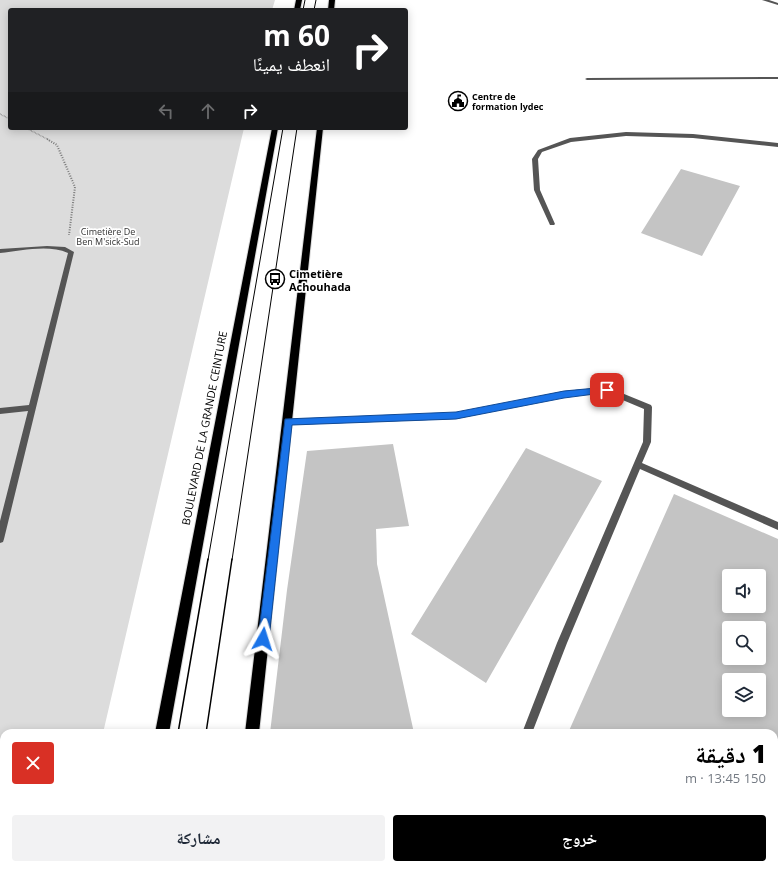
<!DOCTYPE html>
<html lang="ar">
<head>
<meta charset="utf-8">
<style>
	:root { --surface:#fff; --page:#f2f2f3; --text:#1f2937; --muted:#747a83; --accent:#000 }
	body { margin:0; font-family:"Open Sans","Noto Naskh Arabic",sans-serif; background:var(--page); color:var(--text); direction:rtl; height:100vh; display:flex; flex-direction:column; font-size:15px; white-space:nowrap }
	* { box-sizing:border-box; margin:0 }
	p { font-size:13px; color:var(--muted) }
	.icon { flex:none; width:22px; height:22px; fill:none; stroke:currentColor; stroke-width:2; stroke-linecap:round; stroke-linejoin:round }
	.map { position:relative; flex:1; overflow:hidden; direction:ltr }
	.details { position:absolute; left:0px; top:729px; width:778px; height:140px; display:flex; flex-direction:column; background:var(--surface); border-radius:12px 12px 0 0; box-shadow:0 2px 10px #0003; direction:rtl }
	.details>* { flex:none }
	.banner { position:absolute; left:8px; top:8px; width:400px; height:122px; border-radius:4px; box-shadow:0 2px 10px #0003; direction:rtl; background:#202124; color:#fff; overflow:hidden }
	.tools { position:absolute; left:722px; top:569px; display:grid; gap:8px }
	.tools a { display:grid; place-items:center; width:44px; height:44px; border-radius:4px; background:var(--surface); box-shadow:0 2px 10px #0003; font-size:20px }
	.pin { position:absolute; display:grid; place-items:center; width:34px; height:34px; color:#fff; margin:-17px; border-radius:8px; box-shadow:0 2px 6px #0006 }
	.me { position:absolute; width:44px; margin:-22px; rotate:6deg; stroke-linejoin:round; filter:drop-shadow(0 0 3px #0008) }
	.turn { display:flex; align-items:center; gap:14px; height:84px; padding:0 12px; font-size:18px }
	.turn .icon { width:52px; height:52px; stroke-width:2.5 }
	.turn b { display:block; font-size:28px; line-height:34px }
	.lanes { display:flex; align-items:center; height:38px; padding:0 12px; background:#0003; justify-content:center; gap:20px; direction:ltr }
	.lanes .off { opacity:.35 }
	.round { display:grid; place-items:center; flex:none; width:42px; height:42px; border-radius:4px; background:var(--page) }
	.overview { display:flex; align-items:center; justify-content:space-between; height:68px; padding:0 12px }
	h1 { font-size:24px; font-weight:800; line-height:30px; color:var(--accent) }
	.cta { display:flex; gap:8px; margin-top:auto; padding:8px 12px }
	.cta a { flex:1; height:46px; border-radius:4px; background:var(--accent); color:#fff; font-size:16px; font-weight:800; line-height:46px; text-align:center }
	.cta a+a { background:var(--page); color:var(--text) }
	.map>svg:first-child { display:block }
	.green { fill:#dcdcdc }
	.building { fill:#c4c4c4; fill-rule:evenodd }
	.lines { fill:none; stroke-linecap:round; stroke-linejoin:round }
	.primary-casing { stroke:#dbdbdb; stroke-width:2 }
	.path-far1 { stroke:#777; stroke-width:1.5; stroke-dasharray:0.5 1; stroke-linecap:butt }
	.path { stroke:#777; stroke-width:2; stroke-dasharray:1 1.5; stroke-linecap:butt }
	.service { fill:#555; fill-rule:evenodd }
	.primary { fill:#000; fill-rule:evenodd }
	.tram-far1 { stroke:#000; stroke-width:1 }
	.tram { stroke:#000; stroke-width:1.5 }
	.route { fill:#1a73e8; stroke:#114b97 }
	.labels { text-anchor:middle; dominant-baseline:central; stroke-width:3.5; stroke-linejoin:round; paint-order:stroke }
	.far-poi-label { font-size:9px; font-weight:bold; fill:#000; stroke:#fff; text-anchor:start }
	.far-park-label { font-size:9px; fill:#333; stroke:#fff }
	.poi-label { font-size:11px; font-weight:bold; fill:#000; stroke:#fff; text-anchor:start }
	.street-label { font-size:11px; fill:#000; stroke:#fff }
</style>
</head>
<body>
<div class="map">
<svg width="778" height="869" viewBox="0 0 778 869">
	<rect width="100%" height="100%" fill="#fff"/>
	<path class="green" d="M0 0H275L272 10H10V128H244L103 733H4V865H72L71 869H0Z"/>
	<path class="building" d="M681 169 740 186 702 256 641 233Z
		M393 444 409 526 376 529 377 564 414 733H270L287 590 307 451Z
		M526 448 602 481 486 683 411 634Z
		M674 494 778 539V818L775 833 774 733H568ZM729 576H759V606H729ZM729 628H759V658H729ZM729 680H759V710H729Z
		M255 865H445L446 869H255Z
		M626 865H768L767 869H633Z"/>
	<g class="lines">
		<g class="primary-casing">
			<path id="primary" d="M296 0H302L300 10H294Z
				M329 0H335L334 10H328Z
				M272 128H278L169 733H155Z
				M317 128H323L259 733H245Z
				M130 865H144L143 869H129Z
				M229 865H243V869H229Z"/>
		</g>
		<path class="path-far1" d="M0 114 10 119
			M26 128 49 140"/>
		<path class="path" d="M47 139 57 145 75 187 69 235"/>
		<path class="service" d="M762 0H769L778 3V5Z
			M778 77V79L587 80 585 79 587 78Z
			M626 132 693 134 778 143V147L693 138 626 136 571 142 542 152 538 159 540 190 555 224 554 225H550L534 190 532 159 538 150 570 138Z
			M47 246 65 247 74 252 4 539 3 542 0 543V521L28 411 0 414V408L29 405 68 253C48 244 21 251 0 253V249Z
			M607 387 651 405 652 407 651 442 642 463 778 522V530L640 469 567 643 532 733H522L557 643 643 442 644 409 606 393 564 397 456 419 288 425 284 422 288 419 456 413 564 391Z
			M494 865H506V869H494Z"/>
		<use href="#primary" class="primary"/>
		<path class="tram-far1" d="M303 10 305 0
			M314 10 316 0
			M208 560 283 128
			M232 560 297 128"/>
		<path class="tram" d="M178 733 208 559
			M206 733 232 559
			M155 865V869
			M185 869 186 865"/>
	</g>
	<path class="route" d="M607 387 611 390 610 392 564 398 456 419 292 425 269 639 267 642 263 644 259 642 258 639 285 419 456 412 564 391Z"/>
	<defs>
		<g id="civic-ring" transform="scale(1)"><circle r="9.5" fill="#fff" stroke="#000" stroke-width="1.5"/><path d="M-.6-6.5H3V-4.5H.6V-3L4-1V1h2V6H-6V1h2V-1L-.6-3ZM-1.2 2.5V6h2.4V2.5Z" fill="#000"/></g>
		<g id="bus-ring" transform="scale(1)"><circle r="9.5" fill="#fff" stroke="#000" stroke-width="1.5"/><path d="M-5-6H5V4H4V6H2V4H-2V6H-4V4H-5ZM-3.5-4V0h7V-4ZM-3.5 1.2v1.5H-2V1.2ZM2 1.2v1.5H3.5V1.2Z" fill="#000"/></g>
	</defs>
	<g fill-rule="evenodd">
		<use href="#civic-ring" x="458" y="101"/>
		<use href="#bus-ring" x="275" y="279"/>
	</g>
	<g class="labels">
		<g class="far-poi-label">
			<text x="472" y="96">Centre de<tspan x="472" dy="10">formation lydec</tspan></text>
		</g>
		<g class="far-park-label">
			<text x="108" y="231">Cimetière De<tspan x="108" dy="10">Ben M'sick-Sud</tspan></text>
		</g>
		<g class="poi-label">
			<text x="289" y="273">Cimetière<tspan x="289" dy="13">Achouhada</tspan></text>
		</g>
		<g class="street-label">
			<text transform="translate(204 428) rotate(-79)">BOULEVARD DE LA GRANDE CEINTURE</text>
		</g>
	</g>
</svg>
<div class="tools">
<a><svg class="icon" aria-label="sound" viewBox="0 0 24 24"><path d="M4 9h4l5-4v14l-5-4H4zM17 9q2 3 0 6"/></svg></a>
<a><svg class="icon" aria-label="search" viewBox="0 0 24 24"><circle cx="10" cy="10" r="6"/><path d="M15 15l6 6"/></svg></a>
<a><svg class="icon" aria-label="layers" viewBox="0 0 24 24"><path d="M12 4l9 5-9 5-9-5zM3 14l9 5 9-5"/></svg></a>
</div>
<div class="pin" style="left:607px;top:390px;background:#d93025"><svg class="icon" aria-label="arrive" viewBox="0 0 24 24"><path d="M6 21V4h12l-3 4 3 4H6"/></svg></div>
<svg class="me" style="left:263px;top:639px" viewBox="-20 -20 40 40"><path d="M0-17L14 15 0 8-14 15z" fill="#1a73e8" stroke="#fff" stroke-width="4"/></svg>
<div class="banner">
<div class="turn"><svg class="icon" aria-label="right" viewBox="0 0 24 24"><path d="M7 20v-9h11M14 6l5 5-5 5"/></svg><div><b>60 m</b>انعطف يمينًا</div></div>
<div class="lanes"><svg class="icon off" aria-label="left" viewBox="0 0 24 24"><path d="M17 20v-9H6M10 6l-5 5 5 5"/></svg><svg class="icon off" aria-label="ahead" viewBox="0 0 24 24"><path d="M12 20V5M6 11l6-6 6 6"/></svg><svg class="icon" aria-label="right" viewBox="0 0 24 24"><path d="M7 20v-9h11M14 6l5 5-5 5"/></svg></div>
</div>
<section class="details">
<div class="overview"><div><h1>1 دقيقة</h1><p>150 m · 13:45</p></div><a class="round" style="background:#d93025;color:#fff"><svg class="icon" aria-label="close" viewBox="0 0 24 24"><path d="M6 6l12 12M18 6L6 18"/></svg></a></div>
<div class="cta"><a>خروج</a><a>مشاركة</a></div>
</section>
</div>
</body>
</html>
